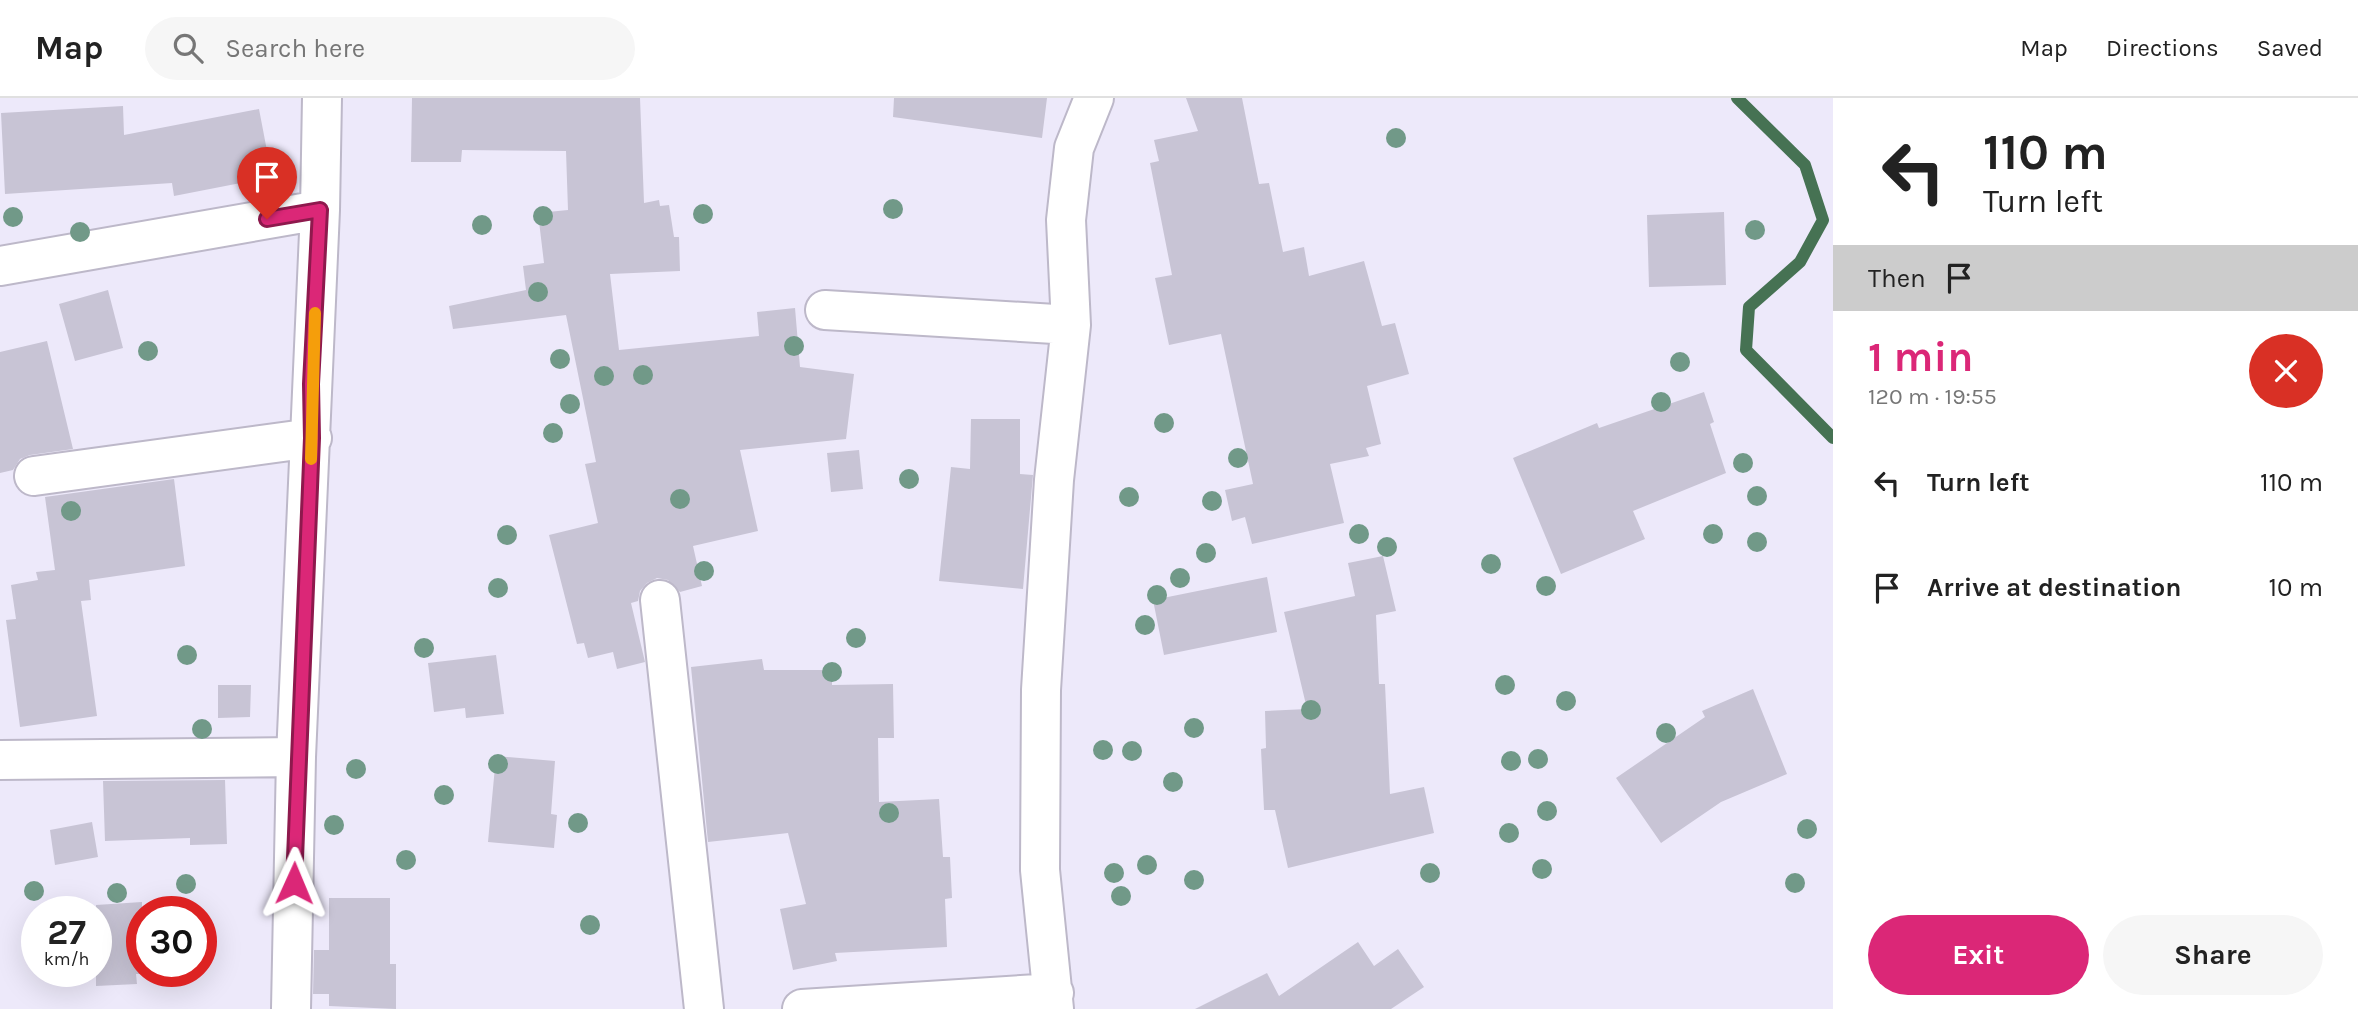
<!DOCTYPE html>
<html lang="en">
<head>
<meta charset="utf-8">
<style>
	:root { --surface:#fff; --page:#f6f6f6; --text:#222; --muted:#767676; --line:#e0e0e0; --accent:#db2777 }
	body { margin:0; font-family:Karla,sans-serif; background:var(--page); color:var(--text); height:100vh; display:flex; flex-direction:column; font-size:26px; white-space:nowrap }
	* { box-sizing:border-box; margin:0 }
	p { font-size:23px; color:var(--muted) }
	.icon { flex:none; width:38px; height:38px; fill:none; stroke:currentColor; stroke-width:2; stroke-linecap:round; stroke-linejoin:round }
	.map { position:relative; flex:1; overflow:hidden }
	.panel { display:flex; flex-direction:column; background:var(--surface); width:525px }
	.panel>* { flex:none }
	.top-card { background:#fff; color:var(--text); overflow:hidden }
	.speed { position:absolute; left:21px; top:798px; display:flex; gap:14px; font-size:35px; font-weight:700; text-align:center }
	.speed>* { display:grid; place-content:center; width:91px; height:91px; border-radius:50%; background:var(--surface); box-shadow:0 7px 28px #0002; line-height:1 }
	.speed small { font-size:18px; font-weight:400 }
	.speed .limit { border:10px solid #d22; background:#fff; color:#111 }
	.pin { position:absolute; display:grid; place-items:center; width:60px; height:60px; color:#fff; margin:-72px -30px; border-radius:50% 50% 50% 0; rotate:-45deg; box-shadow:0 0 7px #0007 }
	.pin .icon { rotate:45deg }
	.me { position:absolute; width:77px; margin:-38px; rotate:1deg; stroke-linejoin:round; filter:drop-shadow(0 0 5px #0008) }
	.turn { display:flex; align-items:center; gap:24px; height:147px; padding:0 35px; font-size:32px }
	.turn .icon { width:91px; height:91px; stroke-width:2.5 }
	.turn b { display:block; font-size:49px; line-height:60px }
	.then { display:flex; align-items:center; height:66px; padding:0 35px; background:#0003; gap:14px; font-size:26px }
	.round { display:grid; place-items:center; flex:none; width:74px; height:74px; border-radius:37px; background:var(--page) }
	.head { display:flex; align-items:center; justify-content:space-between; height:119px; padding:0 35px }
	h1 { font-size:42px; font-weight:700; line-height:52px; color:var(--accent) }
	.cta { display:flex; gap:14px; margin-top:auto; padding:14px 35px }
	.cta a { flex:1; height:80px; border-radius:42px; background:var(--accent); color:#fff; font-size:28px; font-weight:700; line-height:80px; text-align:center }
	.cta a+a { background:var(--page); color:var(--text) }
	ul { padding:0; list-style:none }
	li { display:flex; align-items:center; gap:21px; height:105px; padding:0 35px }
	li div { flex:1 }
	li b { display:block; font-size:26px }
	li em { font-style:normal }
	header { display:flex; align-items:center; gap:42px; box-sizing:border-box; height:98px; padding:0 35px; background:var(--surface); border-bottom:2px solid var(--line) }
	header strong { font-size:33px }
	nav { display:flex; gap:38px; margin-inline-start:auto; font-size:24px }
	.search { width:490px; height:63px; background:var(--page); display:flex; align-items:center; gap:18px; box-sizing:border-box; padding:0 24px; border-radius:38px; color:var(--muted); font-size:26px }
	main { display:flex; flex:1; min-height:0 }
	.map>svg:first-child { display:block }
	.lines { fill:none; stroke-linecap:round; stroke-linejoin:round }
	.stream { stroke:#467253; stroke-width:12 }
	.building { fill:#c8c4d5 }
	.street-casing { stroke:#bdb8c9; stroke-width:42 }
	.street { stroke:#fff; stroke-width:38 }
	.tree { fill:#719988 }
	.route-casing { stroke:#8e194d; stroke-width:18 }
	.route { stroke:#db2777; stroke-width:12 }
	.slow { stroke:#f59e0b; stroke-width:12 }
</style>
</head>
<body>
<header>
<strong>Map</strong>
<div class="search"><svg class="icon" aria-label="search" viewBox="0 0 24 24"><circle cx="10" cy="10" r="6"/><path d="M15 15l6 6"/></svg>Search here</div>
<nav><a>Map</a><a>Directions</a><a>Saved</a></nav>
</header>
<main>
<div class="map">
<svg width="1833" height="911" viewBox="0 0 1833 911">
	<rect width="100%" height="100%" fill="#ede9fa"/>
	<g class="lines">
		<path class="stream" d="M1737 0 1805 67 1823 122 1800 164 1749 209 1746 252 1833 340"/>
	</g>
	<path class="building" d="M412 0H640L644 105 659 102 660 108 669 107 674 139H679L680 173 610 176 619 252 759 238 757 214 795 210 800 269 854 276 846 341 740 352 758 433 693 448 702 488 680 494 668 482 657 480 647 485 640 493 638 503 631 505 645 564 617 571 613 554 588 560 584 545 577 546 549 437 598 425 585 366 596 364 566 217 453 231 449 208 526 192 523 168 544 165 538 115 568 112 566 53 462 52 461 64H411Z
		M894 0H1047L1042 40 893 19Z
		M1186 0H1242L1259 86 1269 85 1283 154 1304 149 1309 178 1364 163 1382 228 1395 225 1409 276 1367 288 1381 346 1366 350 1369 358 1330 366 1344 425 1252 446 1245 419 1232 423 1225 392 1253 386 1221 236 1169 247 1155 180 1172 177 1150 65 1159 63 1154 42 1198 33Z
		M123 8 124 37 259 11 272 79 174 98 172 85 5 96 1 15Z
		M1724 114 1726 187 1649 189 1647 117Z
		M108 192 123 250 75 263 59 206Z
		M47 243 73 351 30 357 20 361 13 372 0 375V254Z
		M1704 294 1714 324 1710 326 1726 375 1633 413 1645 441 1561 476 1513 360 1597 325 1599 330Z
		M971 321H1020V376L1033 377 1023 491 939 483 951 369 970 371Z
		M859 352 863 391 831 394 827 355Z
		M174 381 185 468 89 482 91 502 81 503 97 618 20 629 6 522 16 521 11 487 38 482 36 474 55 472 45 399Z
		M1383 458 1396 513 1376 517 1379 586H1385L1390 696 1424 689 1434 735 1288 770 1275 712H1264L1261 651 1266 650 1265 613 1307 611 1284 514 1355 498 1348 465Z
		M1267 479 1277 534 1164 557 1153 502Z
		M496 557 504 616 466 620 465 610 434 614 428 565Z
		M762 561 764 572H832V587L893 586 894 640H878L879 704 939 701 943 759H950L952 800 945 801 947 849 835 855 837 863 793 872 780 811 806 806 788 735 708 744 691 569Z
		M218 587H251L250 619 218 620Z
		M1753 591 1787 676 1721 704 1661 745 1616 680 1705 619 1702 613Z
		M496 658 555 663 551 716 557 717 554 750 488 744Z
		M225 682 227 746 190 747V740L105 743 103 683Z
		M92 724 98 759 55 767 50 732Z
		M329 800H390V866H396V911L329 908V896H313L314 852H329Z
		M142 804V876H136L137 886 96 888V807Z
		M1358 844 1374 868 1398 851 1424 889 1391 911H1195L1267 875 1279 898Z"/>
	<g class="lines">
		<g class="street-casing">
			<path id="street" d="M0 168 320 112
				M825 212 1071 227
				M34 378 312 340
				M660 502 704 911
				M0 662 296 659
				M291 911 296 659 320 112 322 0
				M802 911 1054 895
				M1054 911 1040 772 1041 592 1054 382 1071 227 1066 122 1074 50 1094 0"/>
		</g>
		<use href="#street" class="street"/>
	</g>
	<g class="tree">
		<circle cx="1396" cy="40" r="10"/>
		<circle cx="893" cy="111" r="10"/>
		<circle cx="703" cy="116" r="10"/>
		<circle cx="543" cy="118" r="10"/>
		<circle cx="13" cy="119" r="10"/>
		<circle cx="482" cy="127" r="10"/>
		<circle cx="1755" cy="132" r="10"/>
		<circle cx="80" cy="134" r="10"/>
		<circle cx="538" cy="194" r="10"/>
		<circle cx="794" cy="248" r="10"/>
		<circle cx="148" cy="253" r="10"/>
		<circle cx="560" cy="261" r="10"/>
		<circle cx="1680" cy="264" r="10"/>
		<circle cx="643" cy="277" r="10"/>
		<circle cx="604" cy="278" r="10"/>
		<circle cx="1661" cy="304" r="10"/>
		<circle cx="570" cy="306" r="10"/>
		<circle cx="1164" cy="325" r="10"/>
		<circle cx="553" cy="335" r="10"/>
		<circle cx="1238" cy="360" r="10"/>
		<circle cx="1743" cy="365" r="10"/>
		<circle cx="909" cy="381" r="10"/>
		<circle cx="1757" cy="398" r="10"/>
		<circle cx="1129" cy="399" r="10"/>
		<circle cx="680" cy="401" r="10"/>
		<circle cx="1212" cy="403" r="10"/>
		<circle cx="71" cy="413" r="10"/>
		<circle cx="1359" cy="436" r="10"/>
		<circle cx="1713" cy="436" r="10"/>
		<circle cx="507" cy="437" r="10"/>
		<circle cx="1757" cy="444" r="10"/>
		<circle cx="1387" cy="449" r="10"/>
		<circle cx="1206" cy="455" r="10"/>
		<circle cx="1491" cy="466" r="10"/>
		<circle cx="704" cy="473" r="10"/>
		<circle cx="1180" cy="480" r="10"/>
		<circle cx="1546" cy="488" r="10"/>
		<circle cx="498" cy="490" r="10"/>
		<circle cx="1157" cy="497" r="10"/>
		<circle cx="1145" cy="527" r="10"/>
		<circle cx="856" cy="540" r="10"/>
		<circle cx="424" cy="550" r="10"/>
		<circle cx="187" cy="557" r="10"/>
		<circle cx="832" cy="574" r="10"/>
		<circle cx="1505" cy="587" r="10"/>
		<circle cx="1566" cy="603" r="10"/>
		<circle cx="1311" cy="612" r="10"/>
		<circle cx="1194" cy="630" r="10"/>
		<circle cx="202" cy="631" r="10"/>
		<circle cx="1666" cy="635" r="10"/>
		<circle cx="1103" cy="652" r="10"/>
		<circle cx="1132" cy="653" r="10"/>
		<circle cx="1538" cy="661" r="10"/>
		<circle cx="1511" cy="663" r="10"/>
		<circle cx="498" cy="666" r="10"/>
		<circle cx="356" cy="671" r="10"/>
		<circle cx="1173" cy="684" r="10"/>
		<circle cx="444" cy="697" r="10"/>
		<circle cx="1547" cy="713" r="10"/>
		<circle cx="889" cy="715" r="10"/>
		<circle cx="578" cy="725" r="10"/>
		<circle cx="334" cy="727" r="10"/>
		<circle cx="1807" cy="731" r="10"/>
		<circle cx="1509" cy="735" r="10"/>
		<circle cx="406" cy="762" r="10"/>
		<circle cx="1147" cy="767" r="10"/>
		<circle cx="1542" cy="771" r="10"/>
		<circle cx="1114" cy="775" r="10"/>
		<circle cx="1430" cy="775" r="10"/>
		<circle cx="1194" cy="782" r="10"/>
		<circle cx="1795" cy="785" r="10"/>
		<circle cx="186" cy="786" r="10"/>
		<circle cx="34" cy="793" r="10"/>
		<circle cx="117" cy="795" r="10"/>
		<circle cx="1121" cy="798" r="10"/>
		<circle cx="590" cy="827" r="10"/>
	</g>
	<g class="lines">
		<g class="route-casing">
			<path id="route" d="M267 121 320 112 311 286 312 340 294 785"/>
		</g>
		<use href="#route" class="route"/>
		<path class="slow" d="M311 361 315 215"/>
	</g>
</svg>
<div class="speed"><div>27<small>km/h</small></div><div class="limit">30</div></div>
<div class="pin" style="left:267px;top:121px;background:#d93025"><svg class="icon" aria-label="arrive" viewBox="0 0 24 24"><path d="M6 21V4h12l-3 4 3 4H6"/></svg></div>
<svg class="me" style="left:294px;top:785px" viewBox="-20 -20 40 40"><path d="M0-17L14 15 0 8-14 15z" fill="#db2777" stroke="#fff" stroke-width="4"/></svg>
</div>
<section class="panel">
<div class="top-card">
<div class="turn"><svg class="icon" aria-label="left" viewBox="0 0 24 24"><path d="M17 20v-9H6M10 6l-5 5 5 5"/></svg><div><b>110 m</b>Turn left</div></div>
<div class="then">Then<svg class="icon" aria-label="arrive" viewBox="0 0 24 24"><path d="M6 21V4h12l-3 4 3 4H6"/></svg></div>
</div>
<div class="head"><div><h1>1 min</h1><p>120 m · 19:55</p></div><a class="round" style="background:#d93025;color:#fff"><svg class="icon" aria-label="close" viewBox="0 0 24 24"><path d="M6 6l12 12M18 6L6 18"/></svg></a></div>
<ul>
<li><svg class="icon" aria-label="left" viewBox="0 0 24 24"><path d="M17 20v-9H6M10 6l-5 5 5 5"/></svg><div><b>Turn left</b></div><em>110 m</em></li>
<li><svg class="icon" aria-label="arrive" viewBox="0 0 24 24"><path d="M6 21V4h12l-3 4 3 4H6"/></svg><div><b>Arrive at destination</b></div><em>10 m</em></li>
</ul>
<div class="cta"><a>Exit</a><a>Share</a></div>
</section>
</main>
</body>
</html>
